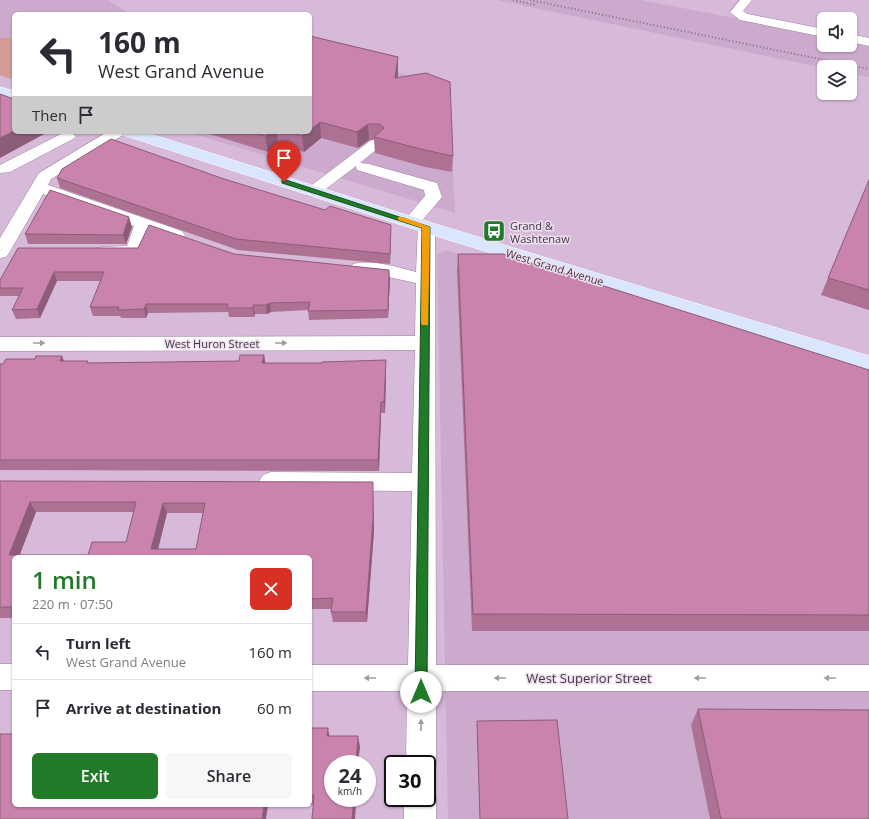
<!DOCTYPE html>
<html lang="en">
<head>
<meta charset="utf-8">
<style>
	:root { --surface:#fff; --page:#f7f7f7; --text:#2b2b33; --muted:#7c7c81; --line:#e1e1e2; --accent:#217a28 }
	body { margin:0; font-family:"Open Sans",sans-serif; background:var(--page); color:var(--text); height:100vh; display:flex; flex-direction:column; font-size:15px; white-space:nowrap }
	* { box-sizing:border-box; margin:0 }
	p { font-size:13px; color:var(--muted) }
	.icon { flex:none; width:22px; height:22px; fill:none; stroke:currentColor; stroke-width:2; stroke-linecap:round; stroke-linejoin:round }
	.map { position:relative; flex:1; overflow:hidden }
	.drawer { position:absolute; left:12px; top:555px; width:300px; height:252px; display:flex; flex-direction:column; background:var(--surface); border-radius:6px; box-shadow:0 1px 3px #0004 }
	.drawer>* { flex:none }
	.banner { position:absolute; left:12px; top:12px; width:300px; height:122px; border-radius:6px; box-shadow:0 1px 3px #0004; background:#fff; color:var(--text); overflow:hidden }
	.controls { position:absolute; left:817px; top:12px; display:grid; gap:8px }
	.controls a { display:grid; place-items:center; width:40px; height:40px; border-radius:6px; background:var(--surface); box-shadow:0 1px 3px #0004; font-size:20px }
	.speed { position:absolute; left:324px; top:755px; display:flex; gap:8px; font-size:20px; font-weight:700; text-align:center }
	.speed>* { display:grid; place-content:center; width:52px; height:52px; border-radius:50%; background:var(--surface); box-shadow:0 1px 3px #0004; line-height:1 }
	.speed small { font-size:10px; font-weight:400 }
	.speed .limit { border:2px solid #111; border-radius:6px; background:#fff; color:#111 }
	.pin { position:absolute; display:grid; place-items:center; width:34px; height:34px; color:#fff; margin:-41px -17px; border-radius:50% 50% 50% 0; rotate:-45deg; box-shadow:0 0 4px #0007 }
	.pin .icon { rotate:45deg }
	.me { position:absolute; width:44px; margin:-22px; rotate:0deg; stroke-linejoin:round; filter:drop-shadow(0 0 3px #0008) }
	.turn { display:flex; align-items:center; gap:14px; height:84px; padding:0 20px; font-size:18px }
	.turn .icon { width:52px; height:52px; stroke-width:2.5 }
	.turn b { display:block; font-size:28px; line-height:34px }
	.then { display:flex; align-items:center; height:38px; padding:0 20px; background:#0003; gap:8px; font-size:15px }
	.round { display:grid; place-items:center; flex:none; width:42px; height:42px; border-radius:6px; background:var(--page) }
	.summary { display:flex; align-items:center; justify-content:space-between; height:68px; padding:0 20px }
	h1 { font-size:24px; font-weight:600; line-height:30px; color:var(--accent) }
	.button { display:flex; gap:8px; margin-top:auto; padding:8px 20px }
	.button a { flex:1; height:46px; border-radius:6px; background:var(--accent); color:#fff; font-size:16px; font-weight:600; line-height:46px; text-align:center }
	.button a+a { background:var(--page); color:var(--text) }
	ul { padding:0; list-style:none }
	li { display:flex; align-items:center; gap:12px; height:56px; padding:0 20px; border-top:1px solid var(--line) }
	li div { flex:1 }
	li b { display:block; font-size:15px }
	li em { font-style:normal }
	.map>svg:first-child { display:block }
	.built { fill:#ccaace }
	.green { fill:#d29b97 }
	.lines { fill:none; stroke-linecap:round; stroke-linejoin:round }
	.minor-casing { stroke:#9f83a1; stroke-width:1 }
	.major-casing { stroke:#fff; stroke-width:1 }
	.minor { fill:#fff; fill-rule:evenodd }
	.major { fill:#dae6fd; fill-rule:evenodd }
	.rail { stroke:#826e83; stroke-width:2; stroke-dasharray:1 2.5; stroke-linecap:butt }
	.wall { fill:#ad7194; fill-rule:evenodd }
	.shaded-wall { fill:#8d5c78 }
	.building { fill:#c983ac; stroke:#8d5c78; fill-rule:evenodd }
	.oneway { fill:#a19aa1 }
	.route { fill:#217a28; stroke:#154f1a }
	.slow { fill:#f59e0b }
	.labels { text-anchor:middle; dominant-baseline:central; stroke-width:3; stroke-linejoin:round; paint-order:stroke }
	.poi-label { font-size:11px; fill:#433643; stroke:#eedfef; text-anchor:start }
	.street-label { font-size:11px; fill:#433643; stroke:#eedfef }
	.near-street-label { font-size:13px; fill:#433643; stroke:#eedfef }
</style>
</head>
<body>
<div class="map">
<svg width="869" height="819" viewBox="0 0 869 819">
	<rect width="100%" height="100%" fill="#d7b9d9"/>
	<path class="built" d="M0 0H108L130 14H14V80L0 75Z
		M496 0H640L824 35V45H850V40L869 44V77L850 73V67L824 68Z
		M310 49 398 72 449 94 455 213 188 132H310Z
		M446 250 869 385V819H448L437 255Z"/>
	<path class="green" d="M0 38H14V80L0 75Z"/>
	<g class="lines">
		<g class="minor-casing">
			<path id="minor" d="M740 0H752L743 11 748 14 824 29V37L740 20 730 12Z
				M850 34 869 38V46L850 42Z
				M70 132 76 136 73 139 10 172 0 173V165L63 133Z
				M107 132H126L123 135 51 179 48 185 182 231 185 235 182 239 176 240 150 232 140 255 134 256 102 255 99 251 102 247 127 246 134 226 43 194 9 253 6 257 0 258V238L39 173Z
				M375 139 380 141 383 144 360 163 369 164 437 183 442 197 420 223 426 222 432 223 435 227 436 665H869V691H436V764L432 775 427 777V764H406L407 691H310V665H408L412 491 271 490 263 487 259 481 263 475 271 472 412 473 415 350 0 351V337L415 336 416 283 384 276 353 272 351 268 353 264C373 259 397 267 416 272L418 226 412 227 406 226 403 222 425 196 424 190 357 170 356 166 318 195 312 196 306 195 304 191 370 141Z
				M0 664H14V690H0Z
				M427 785 431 787 436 798V819H404V798H427Z"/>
		</g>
		<g class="major-casing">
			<path id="major" d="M0 87 14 91V100L0 96Z
				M120 132H144L432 223 869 356V370L420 231 123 135Z"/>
		</g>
		<use href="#minor" class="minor"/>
		<use href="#major" class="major"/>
		<path class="rail" d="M513 0 536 5
			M530 0 869 69"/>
	</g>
	<path class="wall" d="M310 36 398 57V77L453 156 452 172 425 167 375 153 374 140H369L358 148 321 138 304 152 278 144 268 152 203 132H310Z
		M57 178 224 179 391 235 390 264 238 250 60 188Z
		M869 180V310L821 295 828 278Z
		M132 227 126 244H28L25 234Z
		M18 248 234 254 390 279 388 318 309 320 308 310 271 312 267 314H255L254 317H229L228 312 148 313 146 318H121L120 316H93L90 307 101 281H57L40 318 16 319 12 310 19 296H0V280Z
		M458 254 869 370V631H472L457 271Z
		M264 355 265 363 386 371 385 413H381L379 471 0 470V364L62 356 64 361 89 363 239 361Z
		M0 481 373 492 374 531 367 622H333L331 612V609H310V557H14V618H0ZM36 512H134L126 542 88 555H19ZM167 513H203L196 549H158Z
		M698 709 869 819H710L691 725Z
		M477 721 568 819H480L477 726Z
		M310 728 329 736 360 747 333 798H356L355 819 313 805H310Z"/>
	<path class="shaded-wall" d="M398 57V72L396 93 395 78Z
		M320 122 321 138 304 152 302 136 307 132H310V130Z
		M368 124 369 140 358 148 357 132Z
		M14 131V132H48L0 158V138Z
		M271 132H277L278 144 268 152 265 136Z
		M129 217 132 227 126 244 123 235Z
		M391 225V235L390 264V254Z
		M389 270 390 279 388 318V310Z
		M54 272 57 281 40 318 37 309Z
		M270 303 271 312 267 314 266 305Z
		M146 304 148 313 146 318 144 309Z
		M253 305 255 314 254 317 253 308Z
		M264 355 266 366 262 363Z
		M62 356 66 367 60 361Z
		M386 360V371L385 413 384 402Z
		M381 402V413L379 471 378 460Z
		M373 482V492L374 531 367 622 366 612Z
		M30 502 36 512 19 557 9 555Z
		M163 503 167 513 156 557 151 549Z
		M328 728 330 739 327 736Z
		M358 736 360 747 358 764H356Z
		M354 798H356L355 819H352Z
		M264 805H268L266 819H262Z"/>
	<path class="building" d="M310 36 398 57 395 78 426 73 450 82 453 156 425 150 374 137 384 128 379 124H368L357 132 320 122 310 130Z
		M0 94 14 99V131L0 138Z
		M253 132H271L265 136Z
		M289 132H307L302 136Z
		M111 139 224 179 325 210 330 206 391 225 390 254 236 239 57 178 62 169Z
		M869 180V290L828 278Z
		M50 190 129 217 123 235 25 234Z
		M149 225 234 254 389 270 388 310 308 311 310 302 270 303 266 305H253V308H227L228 304H146L144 309 118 310 119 307H90L104 272H54L37 309 12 310 23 288H0V280L18 248H138Z
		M458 254H503L869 370V615L473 614Z
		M240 355H264L262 363H322V362L386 360 384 402H381L378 460H0V364H3L6 359H35L36 356H62L60 361H88L87 363 239 361Z
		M0 481 373 482V520L366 612H331L333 598 310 599V557H14V607H0ZM30 502H136L126 542H92L88 555H9ZM163 503H205L196 549H151Z
		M698 709 869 710V819H721Z
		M557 720 568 819H480L477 721Z
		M310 728H328L327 736H358L356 764H333V798H354L352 819H312L314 795H310Z
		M0 734H14V805H264L262 819H0Z"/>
	<defs><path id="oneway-solid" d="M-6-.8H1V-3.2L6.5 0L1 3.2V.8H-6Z"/></defs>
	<g class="oneway">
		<use href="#oneway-solid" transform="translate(39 343)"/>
		<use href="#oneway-solid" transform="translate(281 343)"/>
		<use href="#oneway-solid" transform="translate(370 678) rotate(-180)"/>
		<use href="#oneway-solid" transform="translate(500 678) rotate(-180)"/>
		<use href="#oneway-solid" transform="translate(700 678) rotate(-180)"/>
		<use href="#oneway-solid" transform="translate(830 678) rotate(-180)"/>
		<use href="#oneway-solid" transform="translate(421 725) rotate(-89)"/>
	</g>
	<path class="route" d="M282 180H286L430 227 427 692 426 696 421 698 417 696 415 692 422 228 282 183Z"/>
	<path class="slow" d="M398 217H403L430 227 428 325H422L421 323 422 228 398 220Z"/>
	<defs>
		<g id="bus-square" transform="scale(1.15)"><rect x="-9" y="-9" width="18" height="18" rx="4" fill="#217a28" stroke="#eedfef"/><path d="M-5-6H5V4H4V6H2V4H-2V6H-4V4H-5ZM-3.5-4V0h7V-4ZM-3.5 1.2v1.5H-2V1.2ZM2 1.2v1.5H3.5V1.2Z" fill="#fff"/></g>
	</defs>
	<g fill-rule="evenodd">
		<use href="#bus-square" x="494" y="231"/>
	</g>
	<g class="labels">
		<g class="poi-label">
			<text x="510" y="225">Grand &amp;<tspan x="510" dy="13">Washtenaw</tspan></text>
		</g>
		<g class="street-label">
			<text transform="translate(555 267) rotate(17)">West Grand Avenue</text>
			<text x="212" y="343">West Huron Street</text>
		</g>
		<g class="near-street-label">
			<text x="589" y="678">West Superior Street</text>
		</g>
	</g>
</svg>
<div class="controls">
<a><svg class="icon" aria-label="sound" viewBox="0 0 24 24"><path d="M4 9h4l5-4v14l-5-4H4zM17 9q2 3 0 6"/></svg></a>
<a><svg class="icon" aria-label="layers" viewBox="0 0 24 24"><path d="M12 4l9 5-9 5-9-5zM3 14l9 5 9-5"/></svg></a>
</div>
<div class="speed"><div>24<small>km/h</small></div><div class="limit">30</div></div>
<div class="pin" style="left:284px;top:182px;background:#d93025"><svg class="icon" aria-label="arrive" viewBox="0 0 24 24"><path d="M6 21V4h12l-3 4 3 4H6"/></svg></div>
<svg class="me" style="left:421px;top:692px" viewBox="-20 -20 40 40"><circle r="19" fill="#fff"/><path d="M0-13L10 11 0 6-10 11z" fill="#217a28"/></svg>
<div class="banner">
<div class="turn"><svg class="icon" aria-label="left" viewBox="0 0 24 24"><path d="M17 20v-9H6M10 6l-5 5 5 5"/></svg><div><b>160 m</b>West Grand Avenue</div></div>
<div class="then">Then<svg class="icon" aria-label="arrive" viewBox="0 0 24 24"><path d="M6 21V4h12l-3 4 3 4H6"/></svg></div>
</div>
<section class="drawer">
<div class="summary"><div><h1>1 min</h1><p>220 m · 07:50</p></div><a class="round" style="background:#d93025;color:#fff"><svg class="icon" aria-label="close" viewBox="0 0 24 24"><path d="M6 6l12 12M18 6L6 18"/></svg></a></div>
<ul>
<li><svg class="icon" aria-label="left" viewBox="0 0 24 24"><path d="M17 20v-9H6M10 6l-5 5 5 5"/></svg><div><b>Turn left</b><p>West Grand Avenue</p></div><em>160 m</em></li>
<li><svg class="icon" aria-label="arrive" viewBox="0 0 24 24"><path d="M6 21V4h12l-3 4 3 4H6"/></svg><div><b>Arrive at destination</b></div><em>60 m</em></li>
</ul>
<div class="button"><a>Exit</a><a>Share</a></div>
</section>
</div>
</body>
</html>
